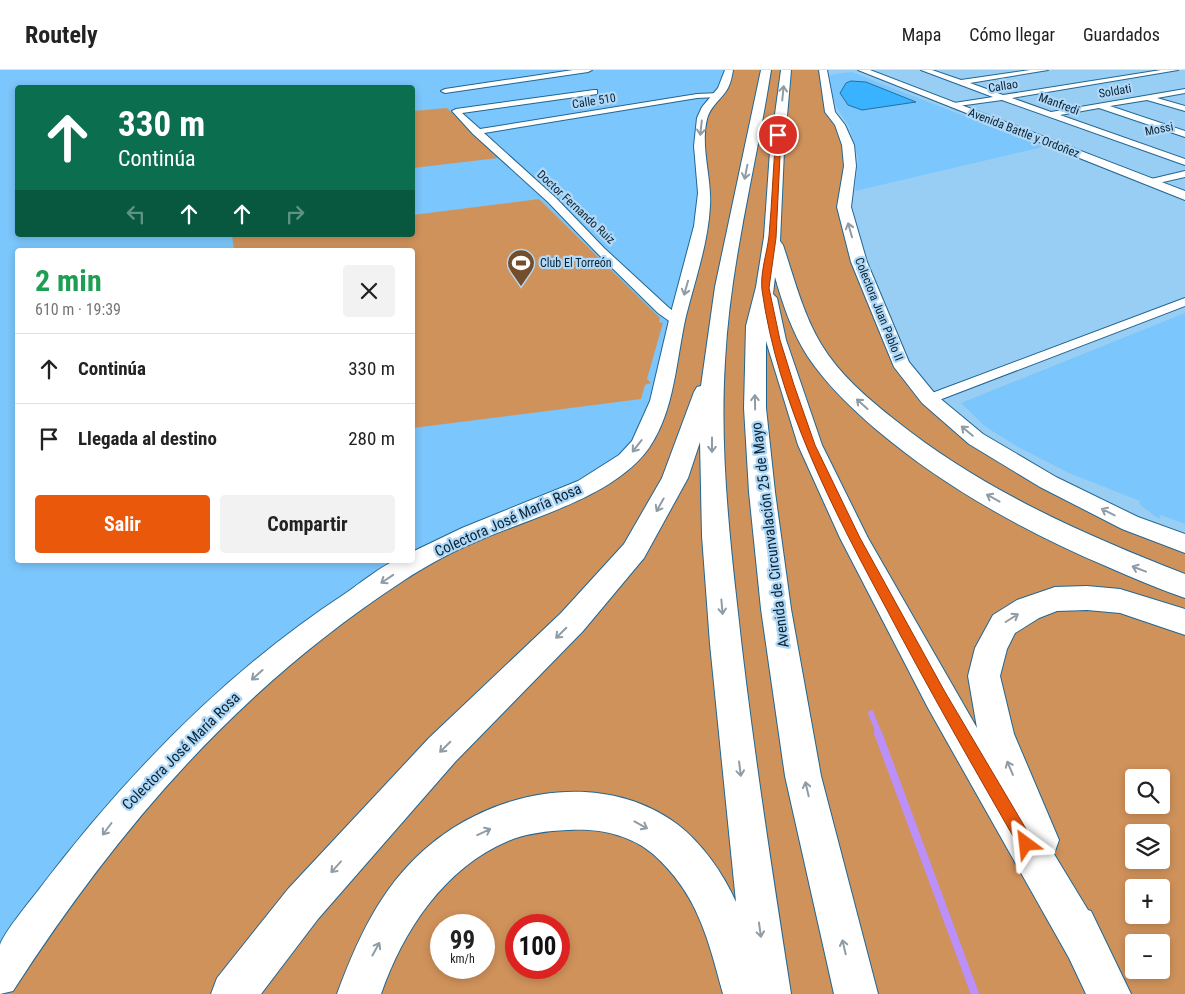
<!DOCTYPE html>
<html lang="es">
<head>
<meta charset="utf-8">
<style>
	:root { --surface:#fff; --page:#f2f2f2; --text:#222; --muted:#767676; --line:#e0e0e0; --accent:#ea580c }
	body { margin:0; font-family:"Roboto Condensed",sans-serif; background:var(--page); color:var(--text); height:100vh; display:flex; flex-direction:column; font-size:19px; white-space:nowrap }
	* { box-sizing:border-box; margin:0 }
	p { font-size:16px; color:var(--muted) }
	.icon { flex:none; width:28px; height:28px; fill:none; stroke:currentColor; stroke-width:2; stroke-linecap:round; stroke-linejoin:round }
	.map { position:relative; flex:1; overflow:hidden }
	.details { position:absolute; left:15px; top:178px; width:400px; height:315px; display:flex; flex-direction:column; background:var(--surface); border-radius:5px; box-shadow:0 2px 8px #0003 }
	.details>* { flex:none }
	.top-card { position:absolute; left:15px; top:15px; width:400px; height:152px; border-radius:5px; box-shadow:0 2px 8px #0003; background:#0b6e4f; color:#fff; overflow:hidden }
	.fabs { position:absolute; left:1125px; top:699px; display:grid; gap:10px }
	.fabs a { display:grid; place-items:center; width:45px; height:45px; border-radius:5px; background:var(--surface); box-shadow:0 2px 8px #0003; font-size:25px }
	.speed { position:absolute; left:430px; top:844px; display:flex; gap:10px; font-size:25px; font-weight:700; text-align:center }
	.speed>* { display:grid; place-content:center; width:65px; height:65px; border-radius:50%; background:var(--surface); box-shadow:0 2px 8px #0003; line-height:1 }
	.speed small { font-size:12px; font-weight:400 }
	.speed .limit { border:8px solid #d22; background:#fff; color:#111 }
	.pin { position:absolute; display:grid; place-items:center; width:42px; height:42px; color:#fff; margin:-21px; border:2px solid #fff; border-radius:50%; box-shadow:0 1px 5px #0007 }
	.me { position:absolute; width:55px; margin:-28px; rotate:330deg; stroke-linejoin:round; filter:drop-shadow(0 0 4px #0008) }
	.turn { display:flex; align-items:center; gap:18px; height:105px; padding:0 20px; font-size:22px }
	.turn .icon { width:65px; height:65px; stroke-width:2.5 }
	.turn b { display:block; font-size:35px; line-height:42px }
	.lanes { display:flex; align-items:center; height:48px; padding:0 20px; background:#0003; justify-content:center; gap:25px; direction:ltr }
	.lanes .off { opacity:.35 }
	.round { display:grid; place-items:center; flex:none; width:52px; height:52px; border-radius:5px; background:var(--page) }
	.headline { display:flex; align-items:center; justify-content:space-between; height:85px; padding:0 20px }
	h1 { font-size:30px; font-weight:700; line-height:38px; color:#1e9e55 }
	.cta { display:flex; gap:10px; margin-top:auto; padding:10px 20px }
	.cta a { flex:1; height:58px; border-radius:5px; background:var(--accent); color:#fff; font-size:20px; font-weight:700; line-height:58px; text-align:center }
	.cta a+a { background:var(--page); color:var(--text) }
	ul { padding:0; list-style:none }
	li { display:flex; align-items:center; gap:15px; height:70px; padding:0 20px; border-top:1px solid var(--line) }
	li div { flex:1 }
	li b { display:block; font-size:19px }
	li em { font-style:normal }
	header { display:flex; align-items:center; gap:30px; box-sizing:border-box; height:70px; padding:0 25px; background:var(--surface); border-bottom:1px solid var(--line) }
	header strong { font-size:24px }
	nav { display:flex; gap:28px; margin-inline-start:auto; font-size:18px }
	.map>svg:first-child { display:block }
	.built { fill:#7bc6fc; fill-rule:evenodd }
	.green { fill:#d0925b; fill-rule:evenodd }
	.lines { fill:none; stroke-linecap:round; stroke-linejoin:round }
	.stream-far1 { stroke:#bb90f8; stroke-width:5.5 }
	.stream { stroke:#bb90f8; stroke-width:8 }
	.building { fill:#39b2ff; stroke:#2b6e9b }
	.minor-casing { stroke:#216692; stroke-width:2 }
	.major-casing { stroke:#216692; stroke-width:2 }
	.highway-casing { stroke:#216692; stroke-width:2 }
	.minor { fill:#fff; fill-rule:evenodd }
	.major { fill:#fff; fill-rule:evenodd }
	.highway { fill:#fff; fill-rule:evenodd }
	.oneway { stroke:#8f9ca5 }
	.route { fill:#ea580c; stroke:#983908 }
	.labels { text-anchor:middle; dominant-baseline:central; stroke-width:4.5; stroke-linejoin:round; paint-order:stroke }
	.far-street-label { font-size:12px; fill:#072436; stroke:#b1d8f6 }
	.far-poi-label { font-size:12px; fill:#072436; stroke:#b1d8f6; text-anchor:start }
	.street-label { font-size:15px; fill:#072436; stroke:#b1d8f6 }
</style>
</head>
<body>
<header>
<strong>Routely</strong>
<nav><a>Mapa</a><a>Cómo llegar</a><a>Guardados</a></nav>
</header>
<div class="map">
<svg width="1185" height="924" viewBox="0 0 1185 924">
	<rect width="100%" height="100%" fill="#98cdf4"/>
	<path class="built" d="M0 0H729L704 122 639 376 0 908ZM18 18H412V165H18ZM18 180H412V490H18Z
		M852 2 1043 77 855 121 858 88 849 56 837 38 832 25 830 5Z
		M1185 243V454L1161 445 1159 449 1139 434 1140 431 1069 403 1018 377 986 357 961 333Z"/>
	<path class="green" d="M729 0H823L830 42 848 75 844 137 900 293 976 369 1185 474V924H0L118 745 326 550 537 436 639 376 700 171 703 46ZM1134 708H1161V735H1134ZM1134 762H1161V790H1134ZM1134 818H1161V845H1134ZM441 855H484V898H441ZM516 855H559V898H516ZM1134 872H1161V900H1134Z
		M447 38 498 88 413 98V41Z
		M539 129 660 248 659 252 663 253 647 309 651 313 645 315 641 329 413 358 412 180H234L232 165H412L413 145Z"/>
	<g class="lines">
		<path class="stream-far1" d="M871 643 879 664"/>
		<path class="stream" d="M878 663 975 924"/>
	</g>
	<path class="building" d="M851 11 866 12 916 32 862 40 848 35 840 23 846 13Z"/>
	<g class="lines">
		<g class="minor-casing">
			<path id="minor" d="M573 0H592L588 2 445 23 441 21 445 19Z
				M921 0H932L961 10 1030 0H1048L970 13 1003 25 1161 0H1178L1012 28 1051 42 1185 19V23L1157 28 1185 36V41L1147 30 1110 36 1185 61V67L1099 38 1060 45 1185 89V95L1002 30 951 37 950 35 954 33 993 27Z
				M594 20H597V24L462 43 480 59 697 24 720 23V27H717L697 28 484 63 556 128 604 178 668 237 684 250 682 253H672L658 243 596 182 548 132 473 64 452 41 456 39Z
				M1185 101V107L1150 115 1145 112 1147 110Z
				M1185 228V236L934 332H924L921 329 924 326Z"/>
		</g>
		<g class="major-casing">
			<path id="major" d="M725 0H733C732 6 731 12 728 18 722 29 710 36 707 49 700 77 712 108 710 136 708 174 695 210 686 246 676 290 675 340 649 378 614 427 533 447 480 470 453 481 427 495 403 511 238 619 119 757 13 921L0 924C0 913 0 884 0 875 3 864 29 832 37 822 124 707 225 602 346 523 359 514 384 494 397 490 402 489 408 490 412 490V482L462 458 578 411 619 385 632 371 650 331 669 250 694 156 698 123 694 76 697 48 702 37 718 18Z
				M819 0H827L835 42 845 55 854 75 856 96 851 137 867 192 909 292 936 325 983 364 1056 407 1138 447 1185 464V483L1122 459 1040 417 969 374 922 333 894 297 851 192 837 137 844 96 842 75 835 55 825 42Z
				M858 0H870L1185 121V130Z"/>
		</g>
		<g class="highway-casing">
			<path id="highway" d="M761 0H771C756 97 730 193 725 291 720 372 728 454 737 534 751 665 771 794 791 924H723C708 869 698 824 653 784 630 764 597 758 568 760 547 761 527 763 508 771 444 798 403 861 381 924H337C357 870 380 819 424 780 491 720 601 698 677 754 702 773 723 803 736 832L710 574 702 466 700 372 688 408 644 488 583 561 455 692 318 849 261 924H211L217 908 288 819 429 668 561 543 624 474 662 408 694 322 697 317 701 316 715 217Z
				M781 0H791L784 81 780 171 783 175C794 208 803 244 821 274 839 304 867 328 895 350 981 419 1082 464 1185 504V528C1159 519 1133 508 1108 497 1026 462 947 419 878 361 852 339 827 315 808 287 792 262 783 235 775 207L773 224 777 228 786 270 822 375 868 468 977 658 968 606 975 578 993 545 1017 530 1055 517 1087 516 1120 519 1185 539V565L1120 543 1087 540 1057 541 1039 548 1015 563 1007 579 1000 606 1014 664 1059 770 1054 784 1088 840 1091 841 1131 924H1086L1069 888 928 638 840 468 798 375 766 271V338L775 422 791 539 821 706 878 924H834L785 706 761 539 749 422 744 338 746 256 756 217 764 167 770 81Z"/>
		</g>
		<use href="#minor" class="minor"/>
		<use href="#major" class="major"/>
		<use href="#highway" class="highway"/>
	</g>
	<defs><path id="oneway-shaft" d="M-6 0H5M1.5-3L5.5 0L1.5 3" fill="none" stroke-width="1.6" stroke-linecap="round" stroke-linejoin="round" transform="scale(1.25)"/></defs>
	<g class="oneway">
		<use href="#oneway-shaft" transform="translate(783 23) rotate(-84)"/>
		<use href="#oneway-shaft" transform="translate(701 58) rotate(96)"/>
		<use href="#oneway-shaft" transform="translate(746 102) rotate(101)"/>
		<use href="#oneway-shaft" transform="translate(850 160) rotate(-106)"/>
		<use href="#oneway-shaft" transform="translate(686 218) rotate(106)"/>
		<use href="#oneway-shaft" transform="translate(755 332) rotate(-91)"/>
		<use href="#oneway-shaft" transform="translate(862 334) rotate(-138)"/>
		<use href="#oneway-shaft" transform="translate(967 361) rotate(-140)"/>
		<use href="#oneway-shaft" transform="translate(712 375) rotate(90)"/>
		<use href="#oneway-shaft" transform="translate(637 376) rotate(128)"/>
		<use href="#oneway-shaft" transform="translate(993 428) rotate(-151)"/>
		<use href="#oneway-shaft" transform="translate(660 435) rotate(119)"/>
		<use href="#oneway-shaft" transform="translate(1108 442) rotate(-153)"/>
		<use href="#oneway-shaft" transform="translate(1139 499) rotate(-159)"/>
		<use href="#oneway-shaft" transform="translate(387 509) rotate(146)"/>
		<use href="#oneway-shaft" transform="translate(722 537) rotate(85)"/>
		<use href="#oneway-shaft" transform="translate(1012 548) rotate(-32)"/>
		<use href="#oneway-shaft" transform="translate(561 563) rotate(135)"/>
		<use href="#oneway-shaft" transform="translate(257 605) rotate(138)"/>
		<use href="#oneway-shaft" transform="translate(445 677) rotate(135)"/>
		<use href="#oneway-shaft" transform="translate(1010 698) rotate(-113)"/>
		<use href="#oneway-shaft" transform="translate(740 699) rotate(83)"/>
		<use href="#oneway-shaft" transform="translate(807 719) rotate(-103)"/>
		<use href="#oneway-shaft" transform="translate(641 755) rotate(29)"/>
		<use href="#oneway-shaft" transform="translate(107 759) rotate(127)"/>
		<use href="#oneway-shaft" transform="translate(484 762) rotate(-25)"/>
		<use href="#oneway-shaft" transform="translate(336 797) rotate(132)"/>
		<use href="#oneway-shaft" transform="translate(760 860) rotate(82)"/>
		<use href="#oneway-shaft" transform="translate(844 877) rotate(-103)"/>
		<use href="#oneway-shaft" transform="translate(376 879) rotate(-61)"/>
	</g>
	<path class="route" d="M778 63 781 65 776 168 769 218 780 270 794 315 815 375 860 468 945 622 1032 769 1034 774 1032 780 1026 782 1021 780C975 700 929 620 886 538 832 438 778 334 762 220 760 203 767 183 769 166 772 133 773 99 776 65Z"/>
	<defs>
		<g id="stadium-pin" transform="scale(1.4375)"><path d="M0 17L-7.5 6A9.5 9.5 0 1 1 7.5 6Z" fill="#744e2b" stroke="#b1d8f6"/><path d="M0-5a6.5 5 0 1 0 0 10a6.5 5 0 1 0 0-10ZM-3.5-1.8h7v3.6h-7Z" fill="#fff"/></g>
	</defs>
	<g fill-rule="evenodd">
		<use href="#stadium-pin" x="521" y="193"/>
	</g>
	<g class="labels">
		<g class="far-street-label">
			<text transform="translate(1003 16) rotate(-9)">Callao</text>
			<text transform="translate(1115 21) rotate(-10)">Soldati</text>
			<text transform="translate(594 31) rotate(-9)">Calle 510</text>
			<text transform="translate(1059 34) rotate(20)">Manfredi</text>
			<text transform="translate(1159 59) rotate(-11)">Mossi</text>
			<text transform="translate(1024 63) rotate(21)">Avenida Battle y Ordoñez</text>
			<text transform="translate(576 137) rotate(43)">Doctor Fernando Ruiz</text>
			<text transform="translate(879 239) rotate(68)">Colectora Juan Pablo II</text>
		</g>
		<g class="far-poi-label">
			<text x="540" y="193">Club El Torreón</text>
		</g>
		<g class="street-label">
			<text transform="translate(508 450) rotate(-24)">Colectora José María Rosa</text>
			<text transform="translate(770 465) rotate(-97)">Avenida de Circunvalación 25 de Mayo</text>
			<text transform="translate(181 681) rotate(-45)">Colectora José María Rosa</text>
		</g>
	</g>
</svg>
<div class="fabs">
<a><svg class="icon" aria-label="search" viewBox="0 0 24 24"><circle cx="10" cy="10" r="6"/><path d="M15 15l6 6"/></svg></a>
<a><svg class="icon" aria-label="layers" viewBox="0 0 24 24"><path d="M12 4l9 5-9 5-9-5zM3 14l9 5 9-5"/></svg></a>
<a>+</a>
<a>−</a>
</div>
<div class="speed"><div>99<small>km/h</small></div><div class="limit">100</div></div>
<div class="pin" style="left:778px;top:65px;background:#d93025"><svg class="icon" aria-label="arrive" viewBox="0 0 24 24"><path d="M6 21V4h12l-3 4 3 4H6"/></svg></div>
<svg class="me" style="left:1026px;top:774px" viewBox="-20 -20 40 40"><path d="M0-17L14 15 0 8-14 15z" fill="#ea580c" stroke="#fff" stroke-width="4"/></svg>
<div class="top-card">
<div class="turn"><svg class="icon" aria-label="ahead" viewBox="0 0 24 24"><path d="M12 20V5M6 11l6-6 6 6"/></svg><div><b>330 m</b>Continúa</div></div>
<div class="lanes"><svg class="icon off" aria-label="left" viewBox="0 0 24 24"><path d="M17 20v-9H6M10 6l-5 5 5 5"/></svg><svg class="icon" aria-label="ahead" viewBox="0 0 24 24"><path d="M12 20V5M6 11l6-6 6 6"/></svg><svg class="icon" aria-label="ahead" viewBox="0 0 24 24"><path d="M12 20V5M6 11l6-6 6 6"/></svg><svg class="icon off" aria-label="right" viewBox="0 0 24 24"><path d="M7 20v-9h11M14 6l5 5-5 5"/></svg></div>
</div>
<section class="details">
<div class="headline"><div><h1>2 min</h1><p>610 m · 19:39</p></div><a class="round"><svg class="icon" aria-label="close" viewBox="0 0 24 24"><path d="M6 6l12 12M18 6L6 18"/></svg></a></div>
<ul>
<li><svg class="icon" aria-label="ahead" viewBox="0 0 24 24"><path d="M12 20V5M6 11l6-6 6 6"/></svg><div><b>Continúa</b></div><em>330 m</em></li>
<li><svg class="icon" aria-label="arrive" viewBox="0 0 24 24"><path d="M6 21V4h12l-3 4 3 4H6"/></svg><div><b>Llegada al destino</b></div><em>280 m</em></li>
</ul>
<div class="cta"><a>Salir</a><a>Compartir</a></div>
</section>
</div>
</body>
</html>
